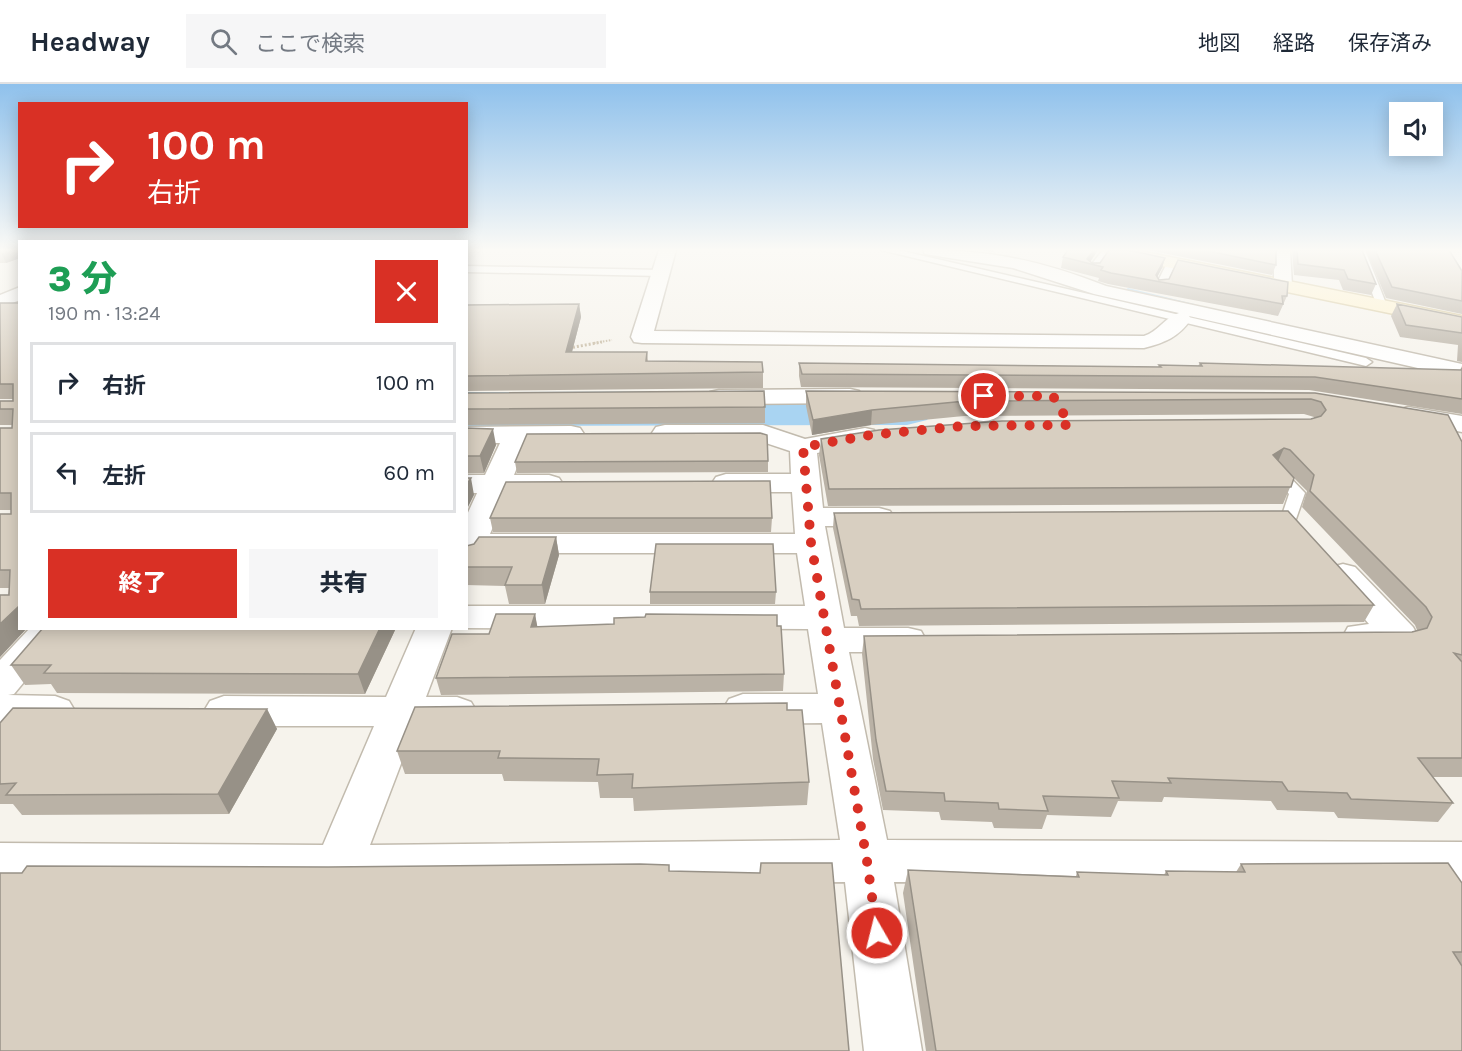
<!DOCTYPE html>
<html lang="ja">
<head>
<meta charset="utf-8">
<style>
	:root { --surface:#fff; --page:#f6f6f7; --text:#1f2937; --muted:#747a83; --line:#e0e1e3; --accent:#d93025 }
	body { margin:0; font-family:Karla,"Noto Sans JP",sans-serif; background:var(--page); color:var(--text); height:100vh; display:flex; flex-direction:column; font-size:22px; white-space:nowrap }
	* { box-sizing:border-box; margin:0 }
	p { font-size:20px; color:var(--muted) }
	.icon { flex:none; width:33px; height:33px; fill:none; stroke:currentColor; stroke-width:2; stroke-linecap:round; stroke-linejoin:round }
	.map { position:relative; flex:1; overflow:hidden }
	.sheet { position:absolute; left:18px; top:156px; width:450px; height:390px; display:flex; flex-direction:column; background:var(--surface); border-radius:0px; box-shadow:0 3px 15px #0003 }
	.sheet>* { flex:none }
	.guide { position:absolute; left:18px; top:18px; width:450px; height:126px; border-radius:0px; box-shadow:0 3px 15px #0003; background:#d93025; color:#fff; overflow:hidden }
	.tools { position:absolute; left:1389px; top:18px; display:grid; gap:12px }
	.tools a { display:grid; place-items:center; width:54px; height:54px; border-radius:0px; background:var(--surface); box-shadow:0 3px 15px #0003; font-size:30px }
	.pin { position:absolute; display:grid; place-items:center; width:51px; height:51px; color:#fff; margin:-26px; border:3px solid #fff; border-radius:50%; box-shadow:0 2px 6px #0007 }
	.me { position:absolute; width:66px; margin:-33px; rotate:352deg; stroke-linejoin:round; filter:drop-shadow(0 0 4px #0008) }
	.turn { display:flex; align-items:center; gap:21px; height:126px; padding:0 30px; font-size:27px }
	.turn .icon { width:78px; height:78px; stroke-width:2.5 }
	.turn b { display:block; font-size:42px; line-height:51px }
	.round { display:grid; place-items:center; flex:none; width:63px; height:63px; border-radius:0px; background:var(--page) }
	.head { display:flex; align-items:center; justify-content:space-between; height:102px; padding:0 30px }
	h1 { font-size:36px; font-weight:800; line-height:45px; color:#1e9e55 }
	.primary-button { display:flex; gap:12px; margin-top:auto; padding:12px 30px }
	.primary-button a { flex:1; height:69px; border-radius:0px; background:var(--accent); color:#fff; font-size:24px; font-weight:800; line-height:69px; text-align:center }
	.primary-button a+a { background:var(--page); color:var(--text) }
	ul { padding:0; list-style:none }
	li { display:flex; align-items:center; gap:18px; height:81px; margin:0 12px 9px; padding:0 18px; border:3px solid var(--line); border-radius:0px }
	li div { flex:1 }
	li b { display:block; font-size:22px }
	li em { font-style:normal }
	header { display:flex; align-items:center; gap:36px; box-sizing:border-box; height:84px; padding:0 30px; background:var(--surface); border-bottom:2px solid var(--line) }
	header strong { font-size:28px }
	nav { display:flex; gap:33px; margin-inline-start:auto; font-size:21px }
	.search { width:420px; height:54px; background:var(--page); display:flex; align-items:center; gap:15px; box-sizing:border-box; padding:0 21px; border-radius:0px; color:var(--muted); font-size:22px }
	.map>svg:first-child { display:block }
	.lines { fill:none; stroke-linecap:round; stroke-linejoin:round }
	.stream { fill:#a9d4f2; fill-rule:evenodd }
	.river { fill:#a9d4f2; fill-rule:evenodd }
	.lane-casing { stroke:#c2bbae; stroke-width:3 }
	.street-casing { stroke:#c2bbae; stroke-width:3 }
	.secondary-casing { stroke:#d6c79b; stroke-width:3 }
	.path-far1 { stroke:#c4b79f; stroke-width:2; stroke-dasharray:1.5 1.5; stroke-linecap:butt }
	.path { stroke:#c4b79f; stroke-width:3; stroke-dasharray:2 2; stroke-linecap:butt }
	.lane { fill:#fff; fill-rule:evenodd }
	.street { fill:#fff; fill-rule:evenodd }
	.secondary { fill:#fff3cd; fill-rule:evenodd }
	.wall { fill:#bab2a6 }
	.shaded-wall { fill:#979187 }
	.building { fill:#d8cfc1; stroke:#979187; stroke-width:1.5 }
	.route { stroke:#d93025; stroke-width:10; stroke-dasharray:0 18 }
</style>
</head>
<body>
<header>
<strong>Headway</strong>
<div class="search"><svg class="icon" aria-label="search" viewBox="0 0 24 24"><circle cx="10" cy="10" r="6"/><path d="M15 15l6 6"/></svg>ここで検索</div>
<nav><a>地図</a><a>経路</a><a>保存済み</a></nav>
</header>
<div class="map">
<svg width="1462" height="967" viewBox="0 0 1462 967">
	<rect width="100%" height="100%" fill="#f6f3ec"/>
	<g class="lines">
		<path class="stream" d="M1128 204 1194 220 1195 222 1191 224 1126 207 1125 206Z"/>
		<path class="river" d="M907 307 927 312 935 324 927 336 907 341 466 342V308Z"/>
		<g class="lane-casing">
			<path id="lane" d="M881 166H898L1366 274 1372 278 1366 282Z
				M1103 166H1112L1095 188H1089L1087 186Z
				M1356 166H1365L1387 222 1386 224 1382 225 1377 222Z
				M1168 177 1176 179 1164 205H1156L1155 203Z
				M466 182 661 186 666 189 661 192 466 188Z
				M1276 382 1281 384 1305 409 1296 435H1284L1282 431 1289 410 1268 387Z"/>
		</g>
		<g class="street-casing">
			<path id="street" d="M659 166H676L654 247 1144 252C1158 248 1165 233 1179 229L1094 210 1013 184 937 172 925 170 923 166C992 166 1042 177 1106 202L1462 280V294L1189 232 1191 235C1179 253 1164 259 1144 264L642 259 634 258 631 253Z
				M1274 166H1290L1292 202 1290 206H1276L1274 202Z
				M20 203V216L0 224V211Z
				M850 305 859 307 862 312 859 317 850 319 719 320 710 318 707 313 710 308 719 306Z
				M1408 323 1462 332V348L1399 336 1395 331 1399 326Z
				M665 341H763L805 355 865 344 874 346 878 352 874 358 817 369 823 424H879L890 427 894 433 890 439 879 442H825L844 544H908L921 547 926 556 921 565 908 568H849L887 756 1462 758V800L894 798 922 967H864L845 798 338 803 0 801V759L323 761 374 642H224L210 637 204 627 210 617 224 612 386 613 416 544H452L426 613H457L471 618 477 628 471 638 457 643H415L370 761 840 756 822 639 743 640 729 635 723 625 729 615 743 610H818L808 545 462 544H466V522H805L797 469H482L477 476 466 479V433L477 409H466V391H485L500 359H466V343L571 342 580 344 584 350 580 356 571 358H527L514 391H549L559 394 563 400 559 406 549 409H507L490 450H795L792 408H726L716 405 712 399 716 393 726 390H791L790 367 760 357H665L656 355 652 349 656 343Z
				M1343 480 1355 483 1413 543 1418 552 1413 561C1392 566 1369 566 1348 561L1343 552 1348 543 1369 540 1326 490 1331 483Z
				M30 544H69L14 610 8 611 55 612 69 617 75 627 69 637 55 642 0 641V576Z"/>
		</g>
		<g class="secondary-casing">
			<path id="secondary" d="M1100 166H1135L1462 232V244L1108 171Z"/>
		</g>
		<path class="path-far1" d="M594 259 612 256"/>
		<path class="path" d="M569 264 602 258"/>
		<use href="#lane" class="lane"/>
		<use href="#street" class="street"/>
		<use href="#secondary" class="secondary"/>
	</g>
	<path class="wall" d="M0 166H20V174L6 179H0Z
		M979 166H995L993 168Z
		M1148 166H1276V181L1272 191Z
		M1292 166H1362L1376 200 1371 211 1343 206 1339 196 1294 191Z
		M1366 166H1449L1462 187V230L1386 214Z
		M1063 173 1090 178 1092 179 1165 174 1162 184 1157 193 1159 196 1287 212 1278 232 1108 200 1098 197 1099 194 1061 184Z
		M0 219H20V544H27L0 573 9 504H0V430H11V426H0V344H12V341H0V317H13V315H0Z
		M579 220 581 233 572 268H647L648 277 763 288V304L466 307V221Z
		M1397 220 1462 233V278L1457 277 1458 261 1400 253 1391 232Z
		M799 279 1158 283 1159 281 1198 282 1200 279 1460 286 1462 282V330L1309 306 801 303 799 292Z
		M806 307 1315 309 1462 358V693H1433L1453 719 1438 738 1338 734 1334 728 1277 726 1271 717 1164 713 1162 718 1118 717 1111 733 1047 731 1042 745 994 744 992 738 941 736 939 728 883 726 873 675 862 570 864 552 1412 548 1417 546 1415 541 1302 423 1307 407 1294 394 1283 420 828 422 819 371 821 355 1311 335 1314 334V333L1304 330 964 332 871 341 812 351 806 322Z
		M466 309 765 323V339L466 341Z
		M466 344 496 361 484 389H466Z
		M768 377V388L517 389 515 378Z
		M834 429 1374 521 1364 538 859 542 857 532H851L833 444Z
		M490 434H772L771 448H493Z
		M556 453 559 471 545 520H509L505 502 466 501V462Z
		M650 508H776L775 520H650Z
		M535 530 537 543 777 542 784 590 783 607 441 611 436 594 489 550Z
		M396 544 365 610 57 609 51 600 25 601 11 581Z
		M267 625 277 645 229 730 22 731 13 720H0V639Z
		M787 626 809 698 807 721 634 727 633 714H600L598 698 504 697 502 690H405L397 667Z
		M1241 780 1462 799V967H926L903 809 908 786 1076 792 1077 788 1164 791 1166 787 1236 788Z"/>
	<path class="shaded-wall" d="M0 166H20V174L6 179Z
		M1094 166H1098L1089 180 1087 175Z
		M1165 174 1162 184 1155 197 1156 191Z
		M579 220 581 233 568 283 566 268Z
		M872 326 871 341 812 351 813 336Z
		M493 345 496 361 484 389 480 372Z
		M1284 364 1277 380 1273 371Z
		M471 394 474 411 466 427V402Z
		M556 453 559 471 545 520 542 501Z
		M18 523 20 525V544H27L0 573V540Z
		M535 530 538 546 531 543Z
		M380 544H396L365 610 358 590Z
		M267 625 277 645 229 730 218 710Z"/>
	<path class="building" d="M1068 166H1094L1087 175 1092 179H1100L1109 166H1128L1165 174 1156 191 1159 196 1169 195 1178 176 1288 198 1287 212H1282L1283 220 1111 189 1101 186 1103 183 1063 173Z
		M1203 166H1276V181Z
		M1297 166H1362L1376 200 1348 195 1344 186 1298 180Z
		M1375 166H1449L1462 187V217L1392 203Z
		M0 219H20V523H18L0 540V511H9L10 486H0V430H11V409H0V344H12L13 325H0V317H13V300H0Z
		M579 220 566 268H647L646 277 762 278 763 288 466 292V221Z
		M1397 220 1462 233V249L1406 241Z
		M799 279 1161 283 1159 281 1202 282 1200 279 1462 286V284V315L1315 293 802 290Z
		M764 307 765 323 466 325V309Z
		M806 307 1315 309 1448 331 1462 358V571L1454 569 1462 578V674H1418L1453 719 1351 715 1347 709 1288 707 1282 698 1168 694 1171 699 1112 697 1119 714 1043 712 1048 727 999 725 998 719 945 717 944 709 886 707 876 656 864 552 1412 548 1427 544 1432 533 1426 523 1310 407 1314 391 1290 366 1284 364 1273 371 1294 394 1291 403 829 405 821 355 879 346 1002 337 1311 335 1321 332 1326 326 1321 318 1311 315 966 317 872 326 813 336Z
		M466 344 493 345 480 372H466Z
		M760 349 767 351 768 377 515 378 527 350Z
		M466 394H471L466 402Z
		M770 397 772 434H490L506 398Z
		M1288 427 1374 521 861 525 859 516 852 515 834 429Z
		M479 453H556L542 501H505L512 483H466V462L474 460Z
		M656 460H773L776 508H650Z
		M496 530H535L531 543 614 540V534L645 533 646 530 777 531V542H781L784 590 436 594 452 550H489Z
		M43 544H380L358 590 44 589 51 581H11Z
		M787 619V626H802L809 698 632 704 633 690 597 691 599 675 498 674 500 667H397L415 623Z
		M13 624 267 625 218 710 6 711 16 699 0 700V639Z
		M761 779H832L849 967H0V789H22L27 782 328 783 640 780 669 781V787L760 789Z
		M1448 779 1462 799V868H1453L1462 882V967H936L908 786 1079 793 1077 788 1168 791 1166 787 1245 788 1241 780Z"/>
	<linearGradient id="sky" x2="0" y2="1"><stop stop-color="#8fc1ec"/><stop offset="0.55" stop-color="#fbfaf6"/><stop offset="1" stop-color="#fbfaf6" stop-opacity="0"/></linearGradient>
	<rect width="1462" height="302" fill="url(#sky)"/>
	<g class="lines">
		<path class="route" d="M877 849 867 777 811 459 803 363 871 351 964 342 1070 341 1053 312H984"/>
	</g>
</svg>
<div class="tools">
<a><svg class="icon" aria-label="sound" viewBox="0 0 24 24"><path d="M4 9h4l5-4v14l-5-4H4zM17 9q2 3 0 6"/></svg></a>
</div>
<div class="pin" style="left:984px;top:312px;background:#d93025"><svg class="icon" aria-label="arrive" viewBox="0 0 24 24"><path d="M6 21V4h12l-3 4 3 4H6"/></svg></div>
<svg class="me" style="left:877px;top:849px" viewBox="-20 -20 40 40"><circle r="17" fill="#d93025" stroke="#fff" stroke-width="3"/><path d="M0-11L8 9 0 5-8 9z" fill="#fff"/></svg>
<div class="guide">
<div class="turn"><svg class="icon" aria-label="right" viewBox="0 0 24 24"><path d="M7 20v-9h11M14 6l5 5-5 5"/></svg><div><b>100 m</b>右折</div></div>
</div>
<section class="sheet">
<div class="head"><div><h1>3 分</h1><p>190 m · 13:24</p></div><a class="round" style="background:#d93025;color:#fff"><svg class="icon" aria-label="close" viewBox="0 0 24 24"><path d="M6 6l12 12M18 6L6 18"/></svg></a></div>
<ul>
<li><svg class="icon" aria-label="right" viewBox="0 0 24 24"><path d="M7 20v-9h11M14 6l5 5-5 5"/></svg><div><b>右折</b></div><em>100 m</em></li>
<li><svg class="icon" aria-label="left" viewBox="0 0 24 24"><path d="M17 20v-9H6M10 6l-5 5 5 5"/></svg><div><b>左折</b></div><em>60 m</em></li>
</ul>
<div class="primary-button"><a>終了</a><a>共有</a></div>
</section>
</div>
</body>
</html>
